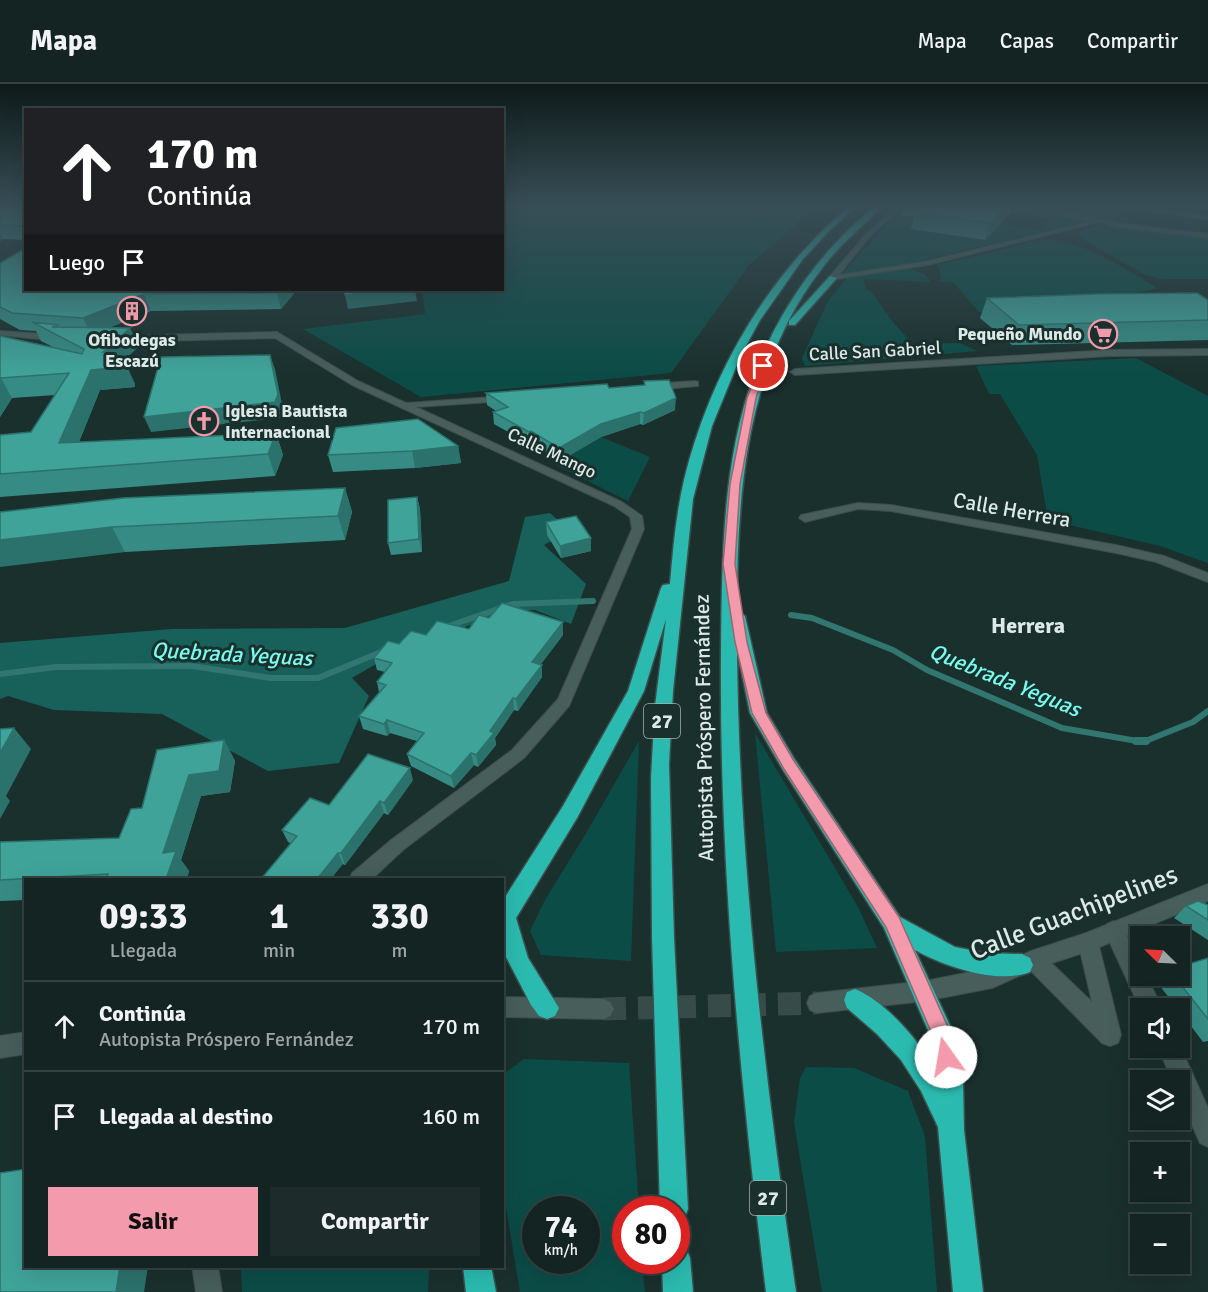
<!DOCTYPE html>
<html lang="es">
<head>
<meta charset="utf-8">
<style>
	:root { --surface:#142422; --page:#1d2c2a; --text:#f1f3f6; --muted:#9da4a5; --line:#334140; --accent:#f39aac }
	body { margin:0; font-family:Signika,sans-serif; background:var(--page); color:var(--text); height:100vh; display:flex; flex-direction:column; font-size:22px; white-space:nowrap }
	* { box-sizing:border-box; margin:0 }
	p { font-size:20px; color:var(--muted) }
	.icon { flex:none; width:33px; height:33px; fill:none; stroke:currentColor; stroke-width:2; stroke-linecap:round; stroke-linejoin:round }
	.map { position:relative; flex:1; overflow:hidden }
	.drawer { position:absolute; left:24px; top:794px; width:480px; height:390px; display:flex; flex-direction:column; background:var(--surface); border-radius:0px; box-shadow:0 6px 24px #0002,0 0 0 2px var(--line) }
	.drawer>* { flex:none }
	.banner { position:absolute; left:24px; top:24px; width:480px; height:183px; border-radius:0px; box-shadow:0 6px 24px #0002,0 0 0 2px var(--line); background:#202124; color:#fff; overflow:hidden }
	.needle { width:39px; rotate:294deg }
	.fabs { position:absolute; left:1130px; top:842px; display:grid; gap:12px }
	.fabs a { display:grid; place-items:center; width:60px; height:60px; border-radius:0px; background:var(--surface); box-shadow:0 6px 24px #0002,0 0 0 2px var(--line); font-size:30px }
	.speed { position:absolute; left:522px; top:1112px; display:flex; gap:12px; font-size:30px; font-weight:700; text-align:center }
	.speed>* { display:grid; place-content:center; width:78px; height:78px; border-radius:50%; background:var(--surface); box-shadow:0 6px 24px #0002,0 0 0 2px var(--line); line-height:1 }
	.speed small { font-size:15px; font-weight:400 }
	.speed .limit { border:9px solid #d22; background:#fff; color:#111 }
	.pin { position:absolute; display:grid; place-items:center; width:51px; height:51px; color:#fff; margin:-26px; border:3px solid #fff; border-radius:50%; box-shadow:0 2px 6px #0007 }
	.me { position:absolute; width:66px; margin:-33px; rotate:347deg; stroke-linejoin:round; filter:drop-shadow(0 0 4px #0008) }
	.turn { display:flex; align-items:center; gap:21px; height:126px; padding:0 24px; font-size:27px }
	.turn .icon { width:78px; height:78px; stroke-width:2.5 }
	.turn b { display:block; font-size:42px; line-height:51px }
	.then { display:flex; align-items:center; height:57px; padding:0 24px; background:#0003; gap:12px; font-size:22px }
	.eta { display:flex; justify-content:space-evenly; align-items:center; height:102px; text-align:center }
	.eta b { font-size:36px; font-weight:700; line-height:42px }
	.cta { display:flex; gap:12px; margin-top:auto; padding:12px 24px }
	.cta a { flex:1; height:69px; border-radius:0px; background:var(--accent); color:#111; font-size:24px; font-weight:700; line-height:69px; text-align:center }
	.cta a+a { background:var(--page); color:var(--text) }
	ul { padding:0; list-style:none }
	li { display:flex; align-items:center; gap:18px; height:90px; padding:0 24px; border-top:2px solid var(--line) }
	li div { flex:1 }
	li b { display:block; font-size:22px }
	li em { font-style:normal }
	header { display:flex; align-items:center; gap:36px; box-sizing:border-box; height:84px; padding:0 30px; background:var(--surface); border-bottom:2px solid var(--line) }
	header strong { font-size:28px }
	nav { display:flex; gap:33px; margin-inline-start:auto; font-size:21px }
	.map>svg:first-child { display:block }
	.green { fill:#0c4c47; fill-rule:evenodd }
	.forest { fill:#18615b }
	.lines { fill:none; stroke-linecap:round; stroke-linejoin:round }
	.stream-far1 { stroke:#31766f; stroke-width:6 }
	.stream { stroke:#31766f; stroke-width:8 }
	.tertiary-tunnel { stroke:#374c49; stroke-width:23; stroke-dasharray:23 12; stroke-linecap:butt }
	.minor-casing { stroke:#3b4e4c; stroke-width:2 }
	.tertiary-casing { stroke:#3b4e4c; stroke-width:2 }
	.trunk-casing { stroke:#3b4e4c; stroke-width:3 }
	.minor { fill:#475e5b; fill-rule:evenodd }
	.tertiary { fill:#475e5b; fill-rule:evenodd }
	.trunk { fill:#2bbaaf; fill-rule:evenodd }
	.wall { fill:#368c84 }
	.shaded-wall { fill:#2c726c }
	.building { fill:#3fa39a; stroke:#2c726c; stroke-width:1.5 }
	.route { fill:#f39aac; stroke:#9e6470; stroke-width:1.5 }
	.labels { text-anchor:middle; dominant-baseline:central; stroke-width:6; stroke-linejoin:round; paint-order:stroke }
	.far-poi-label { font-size:18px; font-weight:bold; fill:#dce9e7; stroke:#1a302d; text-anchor:end }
	.far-street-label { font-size:18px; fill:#dce9e7; stroke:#1a302d }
	.shield { fill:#1a302d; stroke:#a2b2af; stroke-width:1.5 }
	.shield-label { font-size:20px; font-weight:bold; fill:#dce9e7 }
	.street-label { font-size:21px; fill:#dce9e7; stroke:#1a302d }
	.neighbourhood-label { font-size:22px; font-weight:bold; fill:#dce9e7; stroke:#1a302d }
	.water-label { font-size:22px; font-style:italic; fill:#79fbee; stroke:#1a302d }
	.near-street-label { font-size:26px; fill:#dce9e7; stroke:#1a302d }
</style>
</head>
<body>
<header>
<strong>Mapa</strong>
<nav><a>Mapa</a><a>Capas</a><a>Compartir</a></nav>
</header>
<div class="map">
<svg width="1208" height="1208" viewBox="0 0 1208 1208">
	<rect width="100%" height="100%" fill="#1a302d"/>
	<path class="green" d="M503 121H818L749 181 671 289 421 313 303 245 425 230 422 206H502Z
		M911 121 923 134 912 145 985 156 1000 140 1040 146 1050 135 957 121C983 121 1068 125 1086 137L891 184 842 190 886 141Z
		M1010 121H1123L1117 139 1060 127Z
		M1098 141 1208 155V195H1162L1143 190 1081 154 1079 148Z
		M1042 156C1085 157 1118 181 1154 202L1156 205 1136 208 1153 224 979 228 953 198H940L941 190 937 181Z
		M908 184 924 190 931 198 863 195 866 205 870 206 892 237 913 260 960 259 977 267 805 282 802 274 828 217 847 194Z
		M1136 274 1208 312V479L1160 462 1048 436 1037 371 1000 310H989L976 282Z
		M601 353 650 373 628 417 554 380Z
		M755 649 858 823 877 864 776 868Z
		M639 657 631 877 541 871 530 847 545 816 588 746Z
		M524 975 629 979 639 1125H626V1176H642L645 1208H520L503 1105 502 998 505 989ZM536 1125H586V1176H536Z
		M806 983 854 984 908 1007 925 1053 937 1208H822L794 1038 800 994Z
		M241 1182H429L428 1208H242Z"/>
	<path class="forest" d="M550 429 570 447 544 461 586 500 571 540 535 526 508 527 393 570 352 594 369 612 339 679 268 687 162 630 54 626 8 612 0 615V559L172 545 345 544 509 497 525 433Z"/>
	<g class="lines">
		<path class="stream-far1" d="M791 531 812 534 893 566 927 586 1062 644 1143 658 1193 638 1208 627
			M446 543 513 520 593 517
			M0 590 56 583 192 582 271 594H318L386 566"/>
		<path class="stream" d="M1136 657H1146"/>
		<path class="tertiary-tunnel" d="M603 925 817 919"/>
		<g class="minor-casing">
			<path id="minor" d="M899 121H905L871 151 839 191 928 177 1091 137 999 121 1071 128 1117 139 1208 150V154L1117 143 1099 138 928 181 830 196V192L867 149Z
				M1129 121 1208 132V136L1127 124Z
				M0 247 58 251 62 254 58 257 0 251Z
				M277 248 358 297 406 319 508 312V316L505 317 416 323 622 418 642 432 644 445 569 622 524 674 403 766 372 795H350L352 789 391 756 512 666 558 615 632 445 630 433 614 422 352 301 275 254 115 258 111 255 115 252Z
				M1208 265V271L1110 272 795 291 790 288 795 285 1110 266Z
				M695 297 698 298V302L651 306 646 303 651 300Z
				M858 419 891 421 1116 461 1164 472 1208 489V498L1156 478 1116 469 891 427 858 425 805 438 799 434 801 431Z
				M1114 837 1121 840 1140 879V891H1146L1162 924H1140L1104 846 1107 840Z
				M1088 849 1095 851 1098 858 1121 951 1118 959 1110 962 1102 959 1027 883 1024 876 1027 869 1034 866 1041 869 1092 918 1078 858 1081 851Z
				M1179 960 1208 1024V1063L1200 1059 1179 1012V996H1172L1158 963H1179Z
				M192 1182H218L222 1208H196Z"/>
		</g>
		<g class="tertiary-casing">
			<path id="tertiary" d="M1208 800V817L1095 865 1037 884 992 904 925 917 817 929 810 926 807 919 810 912 817 909 925 897 991 884 1034 866 1086 849Z
				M502 913 603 915 610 918 614 925 610 932 603 935 502 933Z
				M26 948V970L0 974V952Z"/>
		</g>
		<g class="trunk-casing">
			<path id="trunk" d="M851 121H858L829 147 803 175 760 236 741 271 712 342 693 415 673 607 669 680 674 854 688 1125 684 1135 676 1138V1125H660L652 854 651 694 655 622 666 535 644 607 577 734 516 834 528 874 559 924 555 932 547 935 539 932 531 921 505 871 502 865V818L563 722 628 607 661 504 663 501 670 500C673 465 676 430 684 396 710 290 767 191 851 121Z
				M877 121H884C863 142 842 158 823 183 746 281 737 407 737 527L745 532 767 629 795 676 900 833 955 863 986 869 1022 870 1030 874 1033 881 1030 888C998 901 943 882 915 866L954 950 963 997 964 1046 983 1208H953L938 1043 921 1007 901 976 877 950 847 924 844 916 847 908 855 905C887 918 919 958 937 986L930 951 884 844 783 686 750 629 737 566C739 782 765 995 796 1208H766C740 994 719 781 721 566 722 475 722 375 755 289 780 224 822 164 877 121Z
				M830 192 837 194 795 241H789V237Z
				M676 1160 686 1164 690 1174 693 1208H663L662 1176H676Z
				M463 1182H491L496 1208H466Z"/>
		</g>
		<use href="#minor" class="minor"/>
		<use href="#tertiary" class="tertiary"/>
		<use href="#trunk" class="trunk"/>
	</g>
	<path class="wall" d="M0 121H26V156L3 155 0 157Z
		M904 121H1012L1010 129 985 156 911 145 914 133 902 131Z
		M0 179 26 206H297L281 225 151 227 108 244H130L138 263 121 279 135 300V303L100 306 79 358 276 349 283 371 275 392 0 413V351L31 348 55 311 12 314 0 333V252L53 263 41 257 36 247 20 246 0 235Z
		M987 214 1208 216V256L1012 261 980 234Z
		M644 297 675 326 643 341 640 340 601 353 560 377 532 359 530 360 494 340 493 328 496 327 487 321 486 309 609 304 644 301Z
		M458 362 461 379 415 384 333 388 328 371Z
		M345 404 352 428 345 456 125 468 0 428Z
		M417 413 420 425 422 468 391 471 388 459Z
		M546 438 591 467 561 474 547 451Z
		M469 545 563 551 541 580 542 581V593L518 627 514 626 495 654 496 661 478 683 474 681 454 704 411 682 407 670 417 657 390 649 387 652 363 645 359 632 379 608 377 598 385 588 377 586 374 574 399 560 426 551Z
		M224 656 235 677 230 708 201 712 181 776 189 787 187 795H26V816L0 817V758L119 754 142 724Z
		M413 696 388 731 384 729 345 781 288 758 282 746 329 721Z
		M1208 821V856L1174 834 1186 822Z
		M1208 874V957L1203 958 1179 926V924H1177L1156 897 1163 891H1179Z"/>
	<path class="shaded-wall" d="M1007 121H1012L1010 129 985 156 990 139Z
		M0 149 3 155 0 157Z
		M279 206H297L281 225 277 209Z
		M388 206H415L417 217 348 225 345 211Z
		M144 210 151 227 91 251 83 234Z
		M130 244 138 263 117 283 126 280 135 300V303L100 306 70 380 59 359 91 286 103 268Z
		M270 271 275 285 283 325 280 334 151 348 144 333Z
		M1 294 12 314 0 333V295Z
		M676 314 675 326 643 341 644 329Z
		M640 328V340L601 353 560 377 559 364 601 340Z
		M531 347 532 359 530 360 529 348Z
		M276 349 283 371 275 392 268 370Z
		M458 362 461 379 415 384 412 367Z
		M345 404 352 428 345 456 338 432Z
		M417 413 420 425 422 468 419 455Z
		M112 443 125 468 0 483V456Z
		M591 454V467L561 474 560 462Z
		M563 538V551L533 590 532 578Z
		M542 581V593L518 627 516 615Z
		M513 614 514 626 495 654 496 661 478 683 476 671 490 647Z
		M387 636 390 649 387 652 384 640Z
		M14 644 31 665 6 712 10 717 0 735V669Z
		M224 656 235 677 230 708 201 712 181 776 189 787 187 795H166L163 769 189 691Z
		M471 669 474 681 454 704 451 692Z
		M410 684 413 696 388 731 384 719Z
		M380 717 384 729 345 781 341 769Z
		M338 769 343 780 331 795H317Z
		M120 1182H148L144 1208H116Z"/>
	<path class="building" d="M0 121H26V142L0 141Z
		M924 121H1007L990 139 916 128Z
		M26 164V206H279L277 209 144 210 83 234 12 229 0 223V179Z
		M344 206H388L345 211Z
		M1197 209 1208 216V236L1019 241 987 214 1098 210Z
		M32 238 59 241 52 243 130 244 103 268H110L107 276 126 280V283L91 286 59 359 276 349 268 370 0 390V351L31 348 69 289 1 294 0 295V252L82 270 84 265Z
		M270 271 278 310 275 318 144 333 161 273Z
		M669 296 676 314 644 329 640 328 601 340 559 364 531 347 529 348 493 328 508 323 486 309 607 300 609 304 645 301 644 297Z
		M418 335 458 362 412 367 328 371 336 344Z
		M345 404 338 432 112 443 0 456V428L123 414Z
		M417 413 419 455 388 459V416Z
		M576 432 591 454 560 462 546 438Z
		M502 519 563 538 532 578 542 581 516 615 513 614 490 647 494 649 476 671 471 669 451 692 407 670 424 649 387 636 384 640 359 632 386 601 377 598 392 579 374 574 388 557 399 560 411 547 426 551 437 537 469 545 479 531 489 534Z
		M14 644 0 669V645Z
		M224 656 219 687 189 691 163 769 176 767 166 795H106L108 790 0 796V758L119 754 131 725 142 724 157 666Z
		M368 670 410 684 384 719 380 717 341 769H338L317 795H261L297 752 282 746 310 714 329 721Z
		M1198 817 1208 821V836L1186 822Z
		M1208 874V935L1173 891H1179V883Z
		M26 1085V1182H120L116 1208H0V1089Z"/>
	<linearGradient id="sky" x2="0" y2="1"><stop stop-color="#0e1a19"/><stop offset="0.42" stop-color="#384e57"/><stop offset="1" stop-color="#384e57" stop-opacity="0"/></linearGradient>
	<rect width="1208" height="290" fill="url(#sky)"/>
	<path class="route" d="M760 281 767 282 756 314 740 400 735 480 747 558 766 629 794 677 899 833 951 950 956 973 953 980 946 983 939 980 932 950 886 843 784 685 752 629 735 558 723 480 730 400 747 314Z"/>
	<defs>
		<g id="building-ring" transform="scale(1.5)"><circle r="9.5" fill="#1a302d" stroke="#f39aac" stroke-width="1.5"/><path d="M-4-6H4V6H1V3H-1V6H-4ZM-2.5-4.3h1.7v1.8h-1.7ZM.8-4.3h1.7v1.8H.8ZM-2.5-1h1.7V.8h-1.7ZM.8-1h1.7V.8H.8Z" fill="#f39aac"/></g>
		<g id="supermarket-ring" transform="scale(1.5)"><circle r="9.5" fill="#1a302d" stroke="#f39aac" stroke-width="1.5"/><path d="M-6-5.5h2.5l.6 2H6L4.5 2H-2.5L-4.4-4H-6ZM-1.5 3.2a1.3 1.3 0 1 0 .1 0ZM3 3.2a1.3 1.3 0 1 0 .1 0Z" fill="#f39aac"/></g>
		<g id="church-ring" transform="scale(1.5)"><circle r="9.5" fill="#1a302d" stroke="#f39aac" stroke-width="1.5"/><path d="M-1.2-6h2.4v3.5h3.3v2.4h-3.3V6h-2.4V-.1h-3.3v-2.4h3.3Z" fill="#f39aac"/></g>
	</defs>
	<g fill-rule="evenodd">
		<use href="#building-ring" x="132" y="227"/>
		<use href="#supermarket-ring" x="1103" y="250"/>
		<use href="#church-ring" x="204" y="337"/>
	</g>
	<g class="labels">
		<g class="far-poi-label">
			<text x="1082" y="250">Pequeño Mundo</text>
			<text x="132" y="256" text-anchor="middle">Ofibodegas<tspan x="132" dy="21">Escazú</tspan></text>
			<text x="225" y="327" text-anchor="start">Iglesia Bautista<tspan x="225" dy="21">Internacional</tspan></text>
		</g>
		<g class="far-street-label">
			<text transform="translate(875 267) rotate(-3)">Calle San Gabriel</text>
			<text transform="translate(552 369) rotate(25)">Calle Mango</text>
		</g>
		<g class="shield">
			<rect x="644" y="620" width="36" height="34" rx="4.5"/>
			<rect x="750" y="1097" width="36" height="34" rx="4.5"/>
		</g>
		<g class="shield-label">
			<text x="662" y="637">27</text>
			<text x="768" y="1114">27</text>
		</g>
		<g class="street-label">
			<text transform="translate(1012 426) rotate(10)">Calle Herrera</text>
			<text transform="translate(704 644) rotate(-91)">Autopista Próspero Fernández</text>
		</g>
		<g class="neighbourhood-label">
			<text x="1028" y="541">Herrera</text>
		</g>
		<g class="water-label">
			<text transform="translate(232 570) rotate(3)">Quebrada Yeguas</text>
			<text transform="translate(1005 596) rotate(22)">Quebrada Yeguas</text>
		</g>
		<g class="near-street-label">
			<text transform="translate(1074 829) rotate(-21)">Calle Guachipelines</text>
		</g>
	</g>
</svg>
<div class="fabs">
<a><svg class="needle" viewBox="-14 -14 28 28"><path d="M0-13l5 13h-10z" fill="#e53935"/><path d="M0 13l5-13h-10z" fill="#9da4a5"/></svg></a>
<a><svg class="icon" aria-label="sound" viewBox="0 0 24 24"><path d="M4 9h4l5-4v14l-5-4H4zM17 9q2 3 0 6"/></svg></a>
<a><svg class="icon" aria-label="layers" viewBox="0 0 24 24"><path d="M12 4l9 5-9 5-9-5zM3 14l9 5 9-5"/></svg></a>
<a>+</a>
<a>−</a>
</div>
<div class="speed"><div>74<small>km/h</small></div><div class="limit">80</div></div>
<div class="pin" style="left:763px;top:282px;background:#d93025"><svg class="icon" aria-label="arrive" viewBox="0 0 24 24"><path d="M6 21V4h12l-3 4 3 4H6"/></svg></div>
<svg class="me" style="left:946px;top:973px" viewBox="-20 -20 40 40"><circle r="19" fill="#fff"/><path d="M0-13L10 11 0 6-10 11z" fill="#f39aac"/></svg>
<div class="banner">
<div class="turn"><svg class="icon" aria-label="ahead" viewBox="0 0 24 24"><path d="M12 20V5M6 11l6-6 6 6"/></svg><div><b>170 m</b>Continúa</div></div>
<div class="then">Luego<svg class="icon" aria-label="arrive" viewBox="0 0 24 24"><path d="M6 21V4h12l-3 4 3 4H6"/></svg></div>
</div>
<section class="drawer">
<div class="eta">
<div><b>09:33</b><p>Llegada</p></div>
<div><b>1</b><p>min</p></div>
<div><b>330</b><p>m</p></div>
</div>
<ul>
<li><svg class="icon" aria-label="ahead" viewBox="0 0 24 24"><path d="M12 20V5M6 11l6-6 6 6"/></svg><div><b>Continúa</b><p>Autopista Próspero Fernández</p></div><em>170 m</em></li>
<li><svg class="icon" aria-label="arrive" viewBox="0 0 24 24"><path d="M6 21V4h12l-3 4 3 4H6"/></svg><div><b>Llegada al destino</b></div><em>160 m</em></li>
</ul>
<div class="cta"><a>Salir</a><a>Compartir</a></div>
</section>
</div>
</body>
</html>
